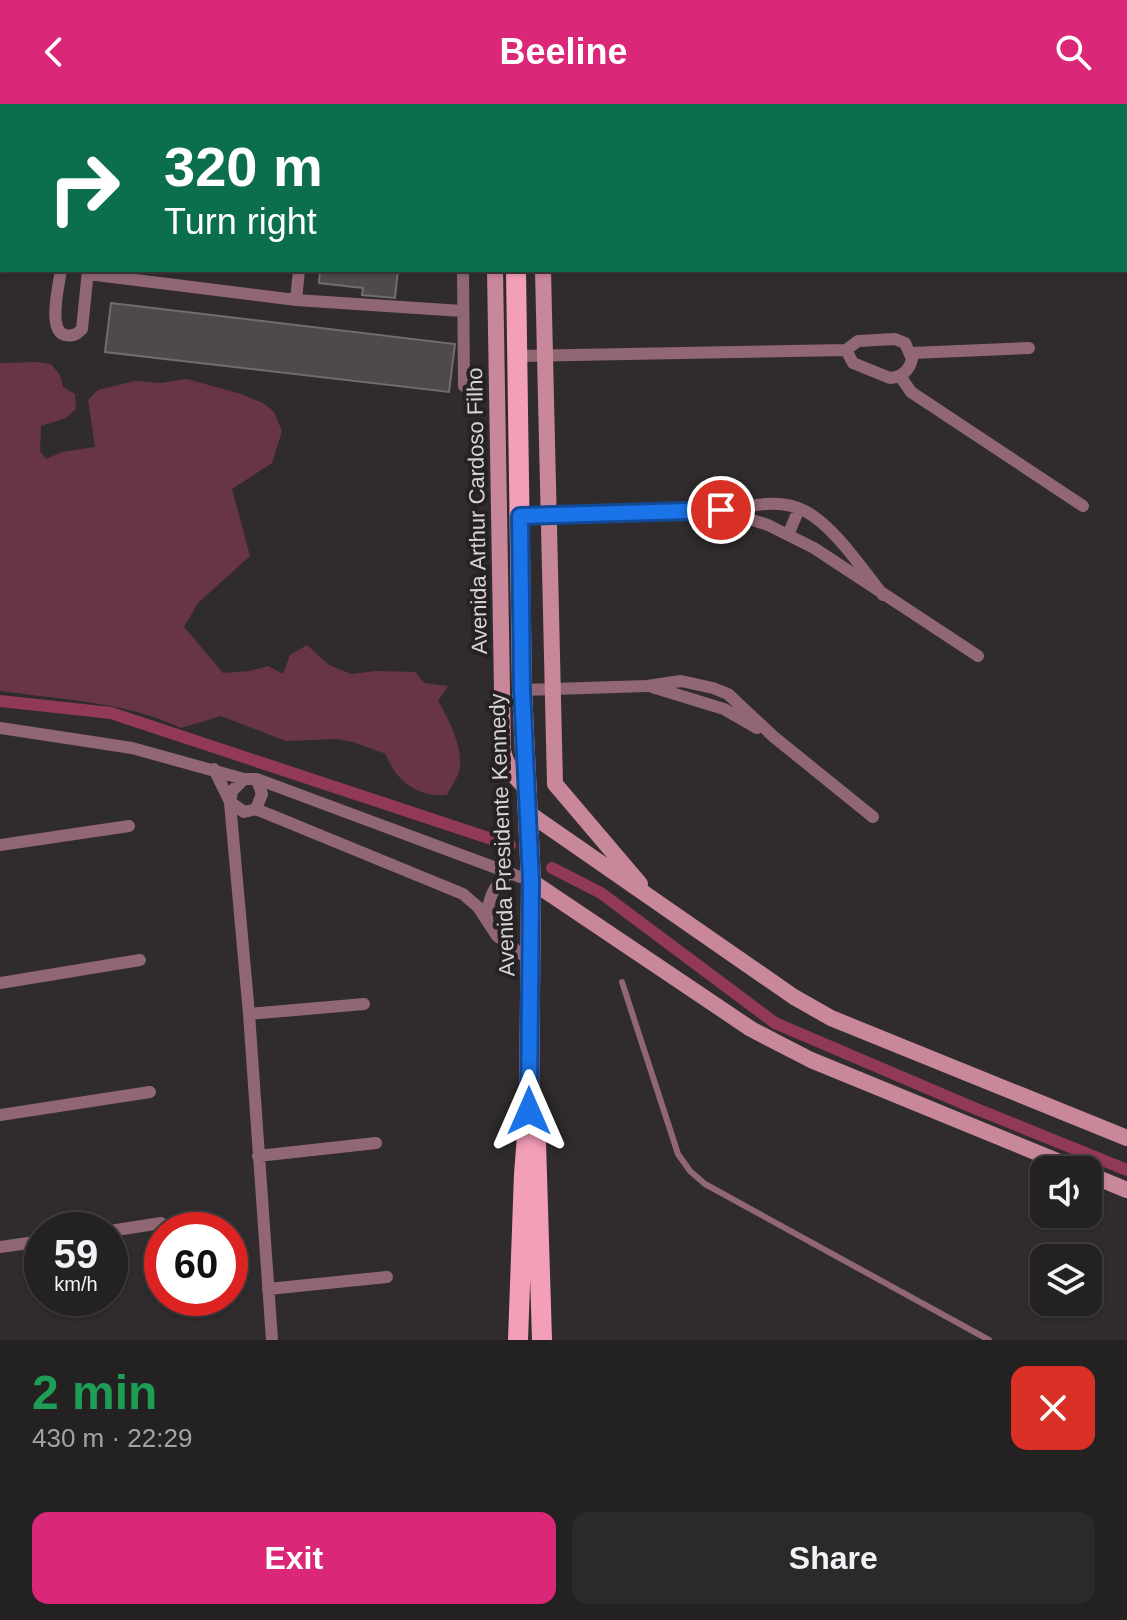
<!DOCTYPE html>
<html lang="en">
<head>
<meta charset="utf-8">
<style>
	:root { --surface:#242122; --page:#2c292a; --text:#f1f3f6; --muted:#a3a3a5; --line:#413e40; --accent:#db2777 }
	body { margin:0; font-family:Helvetica,sans-serif; background:var(--page); color:var(--text); height:100vh; display:flex; flex-direction:column; font-size:30px; white-space:nowrap }
	* { box-sizing:border-box; margin:0 }
	p { font-size:26px; color:var(--muted) }
	.icon { flex:none; width:44px; height:44px; fill:none; stroke:currentColor; stroke-width:2; stroke-linecap:round; stroke-linejoin:round }
	.map { position:relative; height:1236px; overflow:hidden }
	.panel { display:flex; flex-direction:column; background:var(--surface); flex:1 }
	.panel>* { flex:none }
	.guide { position:absolute; left:0px; top:0px; width:1128px; height:168px; box-shadow:0 2px 6px #0004,0 0 0 2px var(--line); background:#0b6e4f; color:#fff; overflow:hidden }
	.buttons { position:absolute; left:1030px; top:1052px; display:grid; gap:16px }
	.buttons a { display:grid; place-items:center; width:72px; height:72px; border-radius:16px; background:var(--surface); box-shadow:0 2px 6px #0004,0 0 0 2px var(--line); font-size:40px }
	.speed { position:absolute; left:24px; top:1108px; display:flex; gap:16px; font-size:40px; font-weight:700; text-align:center }
	.speed>* { display:grid; place-content:center; width:104px; height:104px; border-radius:50%; background:var(--surface); box-shadow:0 2px 6px #0004,0 0 0 2px var(--line); line-height:1 }
	.speed small { font-size:20px; font-weight:400 }
	.speed .limit { border:12px solid #d22; background:#fff; color:#111 }
	.pin { position:absolute; display:grid; place-items:center; width:68px; height:68px; color:#fff; margin:-34px; border:4px solid #fff; border-radius:50%; box-shadow:0 2px 8px #0007 }
	.me { position:absolute; width:88px; margin:-44px; rotate:0deg; stroke-linejoin:round; filter:drop-shadow(0 0 6px #0008) }
	.turn { display:flex; align-items:center; gap:28px; height:168px; padding:0 32px; font-size:36px }
	.turn .icon { width:104px; height:104px; stroke-width:2.5 }
	.turn b { display:block; font-size:56px; line-height:68px }
	.round { display:grid; place-items:center; flex:none; width:84px; height:84px; border-radius:16px; background:var(--page) }
	.overview { display:flex; align-items:center; justify-content:space-between; height:136px; padding:0 32px }
	h1 { font-size:48px; font-weight:700; line-height:60px; color:#1e9e55 }
	.button { display:flex; gap:16px; margin-top:auto; padding:16px 32px }
	.button a { flex:1; height:92px; border-radius:16px; background:var(--accent); color:#fff; font-size:32px; font-weight:700; line-height:92px; text-align:center }
	.button a+a { background:var(--page); color:var(--text) }
	header { display:flex; justify-content:space-between; align-items:center; height:104px; padding:0 32px; background:var(--accent); color:#fff; font-size:36px; font-weight:700 }
	.map>svg:first-child { display:block }
	.green { fill:#683545 }
	.lines { fill:none; stroke-linecap:round; stroke-linejoin:round }
	.canal { stroke:#913957; stroke-width:12 }
	.building { fill:#4e494a; stroke:#716c6d; stroke-width:2 }
	.service { stroke:#916773; stroke-width:6 }
	.minor { stroke:#916773; stroke-width:12 }
	.secondary { stroke:#c9879a; stroke-width:16 }
	.primary { stroke:#f49fb8; stroke-width:20 }
	.route-casing { stroke:#114b97; stroke-width:20 }
	.route { stroke:#1a73e8; stroke-width:14 }
	.labels { text-anchor:middle; dominant-baseline:central; stroke-width:8; stroke-linejoin:round; paint-order:stroke }
	.street-label { font-size:22px; fill:#d7d4d4; stroke:#262223 }
</style>
</head>
<body>
<header><svg class="icon" aria-label="back" viewBox="0 0 24 24"><path d="M15 5l-7 7 7 7"/></svg>Beeline<svg class="icon" aria-label="search" viewBox="0 0 24 24"><circle cx="10" cy="10" r="6"/><path d="M15 15l6 6"/></svg></header>
<div class="map">
<svg width="1127" height="1236" viewBox="0 0 1127 1236">
	<rect width="100%" height="100%" fill="#302c2d"/>
	<path class="green" d="M37 258 51 260 60 271 63 283 75 290 76 305 66 314 41 322 40 347 46 355 62 348 95 343 88 296 98 286 134 277 160 279 187 275 241 290 263 299 274 308 282 327 272 359 232 385 250 452 198 499 184 523 223 569 250 567 268 562 283 570 290 551 307 541 329 561 351 570 377 567 415 568 424 579 448 582 438 597C448 614 462 641 460 662 459 672 451 683 447 691 419 694 395 677 386 650L353 638 336 635 286 637 221 612 181 624C122 597 64 596 0 587V259Z"/>
	<g class="lines">
		<path class="canal" d="M0 597 111 609 510 741
			M552 764 601 789 775 919 974 1004 1127 1066"/>
	</g>
	<path class="building" d="M320 166H398L395 194 362 191 363 184 319 179Z
		M111 199 455 240 449 288 105 248Z"/>
	<g class="lines">
		<path class="service" d="M622 878 678 1050 690 1067 705 1080 989 1236"/>
		<path class="minor" d="M877 0 882 2
			M43 2V0
			M362 2V0
			M662 2 663 0
			M0 45H2
			M0 148H2
			M61 166C59 181 47 226 65 231 73 233 77 230 82 225L88 166
			M463 166 464 282
			M88 170 296 196 462 207
			M296 196 299 166
			M895 235 905 239 912 255C909 267 902 273 890 274L853 259 846 246 858 237Z
			M911 249 1029 244
			M518 252 846 246
			M900 272 911 288 1083 402
			M725 407 768 421 814 444 978 552
			M520 412C586 410 654 411 721 406 748 403 779 393 805 407 835 423 862 465 883 491
			M788 431 799 405
			M652 583 724 605 757 624
			M522 586 647 582 681 577 713 584 728 590 774 633 873 713
			M0 624 132 644 244 675H257L531 777
			M214 665 230 698 244 708 256 705 262 690 257 676
			M244 675 232 687 230 699 249 910 272 1236
			M256 705 463 790 478 803 497 832 531 857
			M0 741 129 722
			M487 817C488 794 492 783 510 769
			M0 879 140 856
			M249 910 364 900
			M0 1011 150 988
			M258 1052 376 1039
			M110 1127 161 1119
			M0 1143 42 1137
			M268 1185 387 1173"/>
		<path class="secondary" d="M490 0V2
			M531 2V0
			M495 166 503 647C508 665 514 674 529 686
			M543 166 555 680 640 780
			M530 710 794 893 831 914 1127 1034
			M531 777 751 925 811 956 1079 1066
			M1088 1070 1127 1086"/>
		<path class="primary" d="M514 0V2
			M516 166 522 586 531 777 529 1007 524 1070 518 1236
			M536 1038 542 1236"/>
	</g>
	<g class="lines">
		<g class="route-casing">
			<path id="route" d="M529 1007 531 777 522 586 520 412 721 406"/>
		</g>
		<use href="#route" class="route"/>
	</g>
	<g class="labels">
		<g class="street-label">
			<text transform="translate(477 407) rotate(-91)">Avenida Arthur Cardoso Filho</text>
			<text transform="translate(502 731) rotate(-92)">Avenida Presidente Kennedy</text>
		</g>
	</g>
</svg>
<div class="buttons">
<a><svg class="icon" aria-label="sound" viewBox="0 0 24 24"><path d="M4 9h4l5-4v14l-5-4H4zM17 9q2 3 0 6"/></svg></a>
<a><svg class="icon" aria-label="layers" viewBox="0 0 24 24"><path d="M12 4l9 5-9 5-9-5zM3 14l9 5 9-5"/></svg></a>
</div>
<div class="speed"><div>59<small>km/h</small></div><div class="limit">60</div></div>
<div class="pin" style="left:721px;top:406px;background:#d93025"><svg class="icon" aria-label="arrive" viewBox="0 0 24 24"><path d="M6 21V4h12l-3 4 3 4H6"/></svg></div>
<svg class="me" style="left:529px;top:1007px" viewBox="-20 -20 40 40"><path d="M0-17L14 15 0 8-14 15z" fill="#1a73e8" stroke="#fff" stroke-width="4"/></svg>
<div class="guide">
<div class="turn"><svg class="icon" aria-label="right" viewBox="0 0 24 24"><path d="M7 20v-9h11M14 6l5 5-5 5"/></svg><div><b>320 m</b>Turn right</div></div>
</div>
</div>
<section class="panel">
<div class="overview"><div><h1>2 min</h1><p>430 m · 22:29</p></div><a class="round" style="background:#d93025;color:#fff"><svg class="icon" aria-label="close" viewBox="0 0 24 24"><path d="M6 6l12 12M18 6L6 18"/></svg></a></div>
<div class="button"><a>Exit</a><a>Share</a></div>
</section>
</body>
</html>
